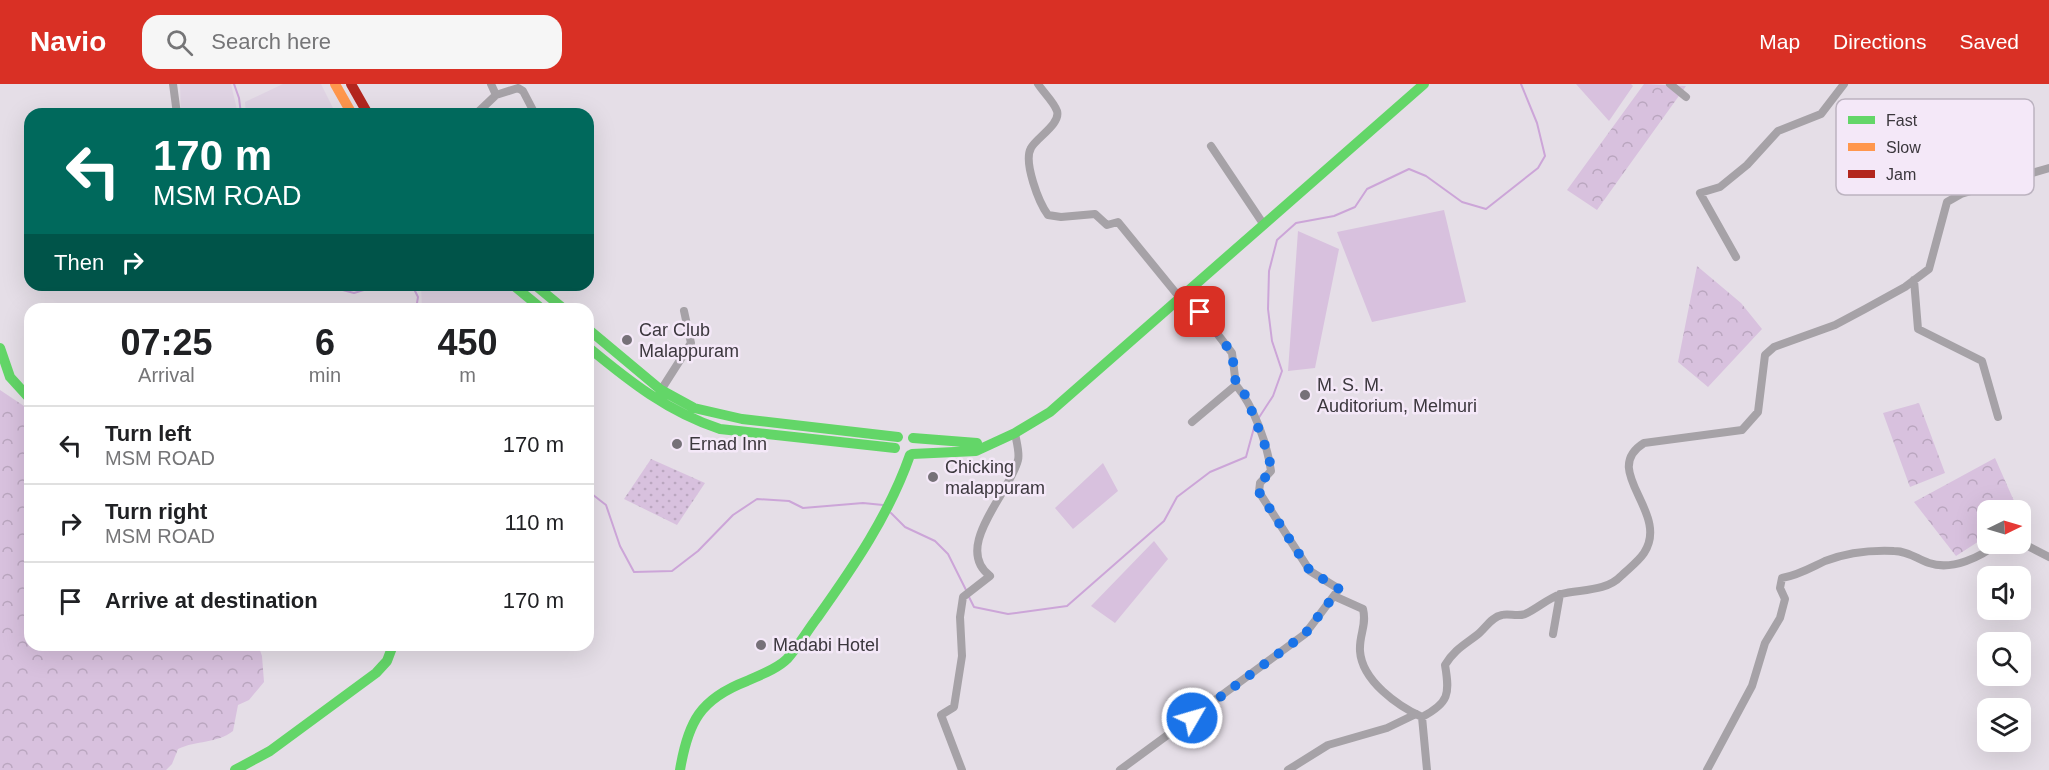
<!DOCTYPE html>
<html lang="en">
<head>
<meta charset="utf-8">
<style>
	:root { --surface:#fff; --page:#f6f6f6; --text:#202124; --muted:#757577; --line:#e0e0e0; --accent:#d93025 }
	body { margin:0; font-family:Arial,sans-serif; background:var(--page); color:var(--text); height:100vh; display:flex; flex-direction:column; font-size:22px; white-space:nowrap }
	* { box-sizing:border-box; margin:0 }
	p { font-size:20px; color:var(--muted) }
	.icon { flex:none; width:33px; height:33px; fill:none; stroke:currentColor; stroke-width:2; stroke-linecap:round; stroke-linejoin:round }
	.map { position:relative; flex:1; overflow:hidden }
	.side { position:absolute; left:24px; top:219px; width:570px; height:348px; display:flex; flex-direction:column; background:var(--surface); border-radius:18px; box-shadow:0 6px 24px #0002 }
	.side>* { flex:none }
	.guide { position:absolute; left:24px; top:24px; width:570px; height:183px; border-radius:18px; box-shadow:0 6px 24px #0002; background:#00695c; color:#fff; overflow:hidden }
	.needle { width:39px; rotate:85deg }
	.controls { position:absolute; left:1977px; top:416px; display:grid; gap:12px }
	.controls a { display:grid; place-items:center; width:54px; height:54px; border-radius:12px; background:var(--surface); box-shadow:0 6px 24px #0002; font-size:30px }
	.pin { position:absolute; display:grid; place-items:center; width:51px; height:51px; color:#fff; margin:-26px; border-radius:12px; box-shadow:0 3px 9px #0006 }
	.me { position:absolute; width:66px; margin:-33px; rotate:52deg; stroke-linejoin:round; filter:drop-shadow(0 0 4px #0008) }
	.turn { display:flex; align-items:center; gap:21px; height:126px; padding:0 30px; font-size:27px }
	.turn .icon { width:78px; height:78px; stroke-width:2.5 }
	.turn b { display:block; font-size:42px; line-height:51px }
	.then { display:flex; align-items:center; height:57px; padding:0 30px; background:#0003; gap:12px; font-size:22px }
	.eta { display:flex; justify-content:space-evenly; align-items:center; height:102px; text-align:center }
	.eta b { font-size:36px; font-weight:700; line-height:42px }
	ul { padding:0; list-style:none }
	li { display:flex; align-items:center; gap:18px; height:78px; padding:0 30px; border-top:2px solid var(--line) }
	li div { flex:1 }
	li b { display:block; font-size:22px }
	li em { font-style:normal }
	header { display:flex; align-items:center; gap:36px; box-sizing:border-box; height:84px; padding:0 30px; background:var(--accent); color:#fff }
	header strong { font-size:28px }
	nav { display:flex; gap:33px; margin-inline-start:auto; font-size:21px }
	.search { width:420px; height:54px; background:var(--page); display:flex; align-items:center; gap:15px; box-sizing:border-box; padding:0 21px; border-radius:18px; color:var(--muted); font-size:22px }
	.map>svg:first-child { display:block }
	.built { fill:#dfd3e3 }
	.grass { fill:#d8c1de }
	.forest { fill:url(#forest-crowns) }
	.park { fill:url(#park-dots) }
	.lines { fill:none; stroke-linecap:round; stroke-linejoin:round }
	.stream { stroke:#cca5d8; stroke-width:2 }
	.street { stroke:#a6a2a7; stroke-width:8 }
	.fast { stroke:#63d668; stroke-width:10 }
	.slow { stroke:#ff974d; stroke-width:10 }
	.jam { stroke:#b3261e; stroke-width:10 }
	.route { stroke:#1a73e8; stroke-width:10; stroke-dasharray:0 18 }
	.poi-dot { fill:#767178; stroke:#f4e8f8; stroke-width:2 }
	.labels { text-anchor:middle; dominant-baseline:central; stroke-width:5; stroke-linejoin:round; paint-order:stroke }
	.poi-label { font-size:18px; fill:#3b373d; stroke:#f4e8f8; text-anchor:start }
	.key { fill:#f4e8f8; stroke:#bcb3c0; stroke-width:1.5 }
	.key-label { font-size:16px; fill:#3b373d }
</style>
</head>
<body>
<header>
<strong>Navio</strong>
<div class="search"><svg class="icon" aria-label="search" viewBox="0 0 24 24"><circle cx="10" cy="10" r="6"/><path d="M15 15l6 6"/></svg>Search here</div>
<nav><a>Map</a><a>Directions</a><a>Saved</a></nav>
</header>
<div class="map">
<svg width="2049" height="686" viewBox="0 0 2049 686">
	<defs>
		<pattern id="forest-crowns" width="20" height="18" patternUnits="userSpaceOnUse" patternTransform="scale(1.5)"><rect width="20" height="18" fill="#d8c1de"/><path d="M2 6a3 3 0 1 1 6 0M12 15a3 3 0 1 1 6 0" fill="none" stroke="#baa6bf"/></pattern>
		<pattern id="park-dots" width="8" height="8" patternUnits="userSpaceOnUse" patternTransform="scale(1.5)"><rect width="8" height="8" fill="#d8c1de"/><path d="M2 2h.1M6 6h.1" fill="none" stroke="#baa6bf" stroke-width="1.8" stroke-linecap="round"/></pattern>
	</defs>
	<rect width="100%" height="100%" fill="#e5dee7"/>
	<path class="built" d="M180 0H231L238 30H181Z
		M283 0H321L336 30H246L245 18Z
		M421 201H506L531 221 528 225H422Z"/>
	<path class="grass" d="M1576 0H1631L1633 2 1609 37Z
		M1444 126 1466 218 1372 238 1337 148Z
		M1298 147 1339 165 1315 284 1288 287Z
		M1103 379 1118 407 1073 445 1055 424Z
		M1154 457 1168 475 1115 539 1091 522Z"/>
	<path class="forest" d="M1644 0 1686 2 1597 126 1567 106Z
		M1697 182 1741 219 1762 245 1708 303 1678 278Z
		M0 306 30 326V561H258L262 572 264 598 249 616 238 621 233 647C216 660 197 656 178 665L172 680 166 686H0Z
		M1919 319 1945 389 1910 403 1883 329Z
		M1995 374 2018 426H1988L1987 452 1956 472 1914 418Z"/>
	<path class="park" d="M651 375 705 399 677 441 624 415Z"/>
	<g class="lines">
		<path class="stream" d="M234 0 239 14 241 30
			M324 201 354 209 380 201
			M412 201 418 213 416 225
			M1258 335 1273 312 1282 287 1272 257 1268 225 1269 187 1277 156 1296 139 1334 132 1355 123 1367 105 1409 85 1426 92 1462 118 1486 125 1538 84 1545 72 1537 39 1521 0
			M588 407 606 421 620 462 634 488 672 487 698 467 733 431 757 415 789 417 803 424 863 419 883 421
			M891 429 905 443 935 457 948 470 966 506
			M968 511 974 523 1008 530 1067 522 1164 437 1177 413 1210 388 1246 373 1255 340"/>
		<path class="street" d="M173 0 177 30
			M491 0 496 11
			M1038 0C1043 8 1054 18 1057 27 1061 40 1036 54 1031 64 1023 78 1039 119 1048 131L1061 133 1095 130 1107 141 1118 138 1180 214
			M1670 0 1686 13
			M476 30 496 11 518 4 523 7 535 30
			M1211 62 1264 141
			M1736 173 1700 109 1720 103 1747 81 1778 47 1821 30 1844 0
			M1914 196 1918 245 1982 277 1998 333
			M1186 209 1232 269 1236 301 1192 338
			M661 306 691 259 684 227
			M2020 458 2049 473
			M1334 512 1363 525C1367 542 1359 550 1360 567 1362 597 1398 622 1422 633
			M1553 550 1560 510
			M962 686 941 631 954 623 962 572 960 533 963 513 990 492C952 463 1010 409 1018 376 1020 369 1016 356 1015 349
			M1120 686 1305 550 1339 505 1310 487 1259 408 1260 399 1271 387C1267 359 1254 323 1236 301
			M1288 686 1328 661 1387 644 1416 630
			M1427 686 1422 633C1449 619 1450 610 1445 581 1454 566 1464 561 1477 551 1486 544 1491 533 1502 531 1509 529 1517 533 1525 530 1537 525 1548 514 1561 510 1580 505 1606 508 1621 492 1628 485 1638 478 1644 469 1671 428 1599 387 1644 359L1742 346 1758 328 1765 271 1774 263 1835 241 1865 225 1905 203 1929 185 1947 118 1961 110 2049 84
			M1707 686 1752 602 1765 559 1780 534 1785 515 1780 504 1782 494C1799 491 1810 484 1825 477 1846 469 1872 466 1894 467 1908 467 1917 475 1929 479 1952 487 1981 473 1998 459"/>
		<path class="fast" d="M513 201 542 225
			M535 201 564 225
			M588 245 661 306 694 324 742 335 898 353
			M588 263C629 297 668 328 720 345L895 364
			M0 264 10 293 30 315
			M913 354 977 359
			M912 370 976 367 1015 349 1050 328 1424 0
			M235 686 270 667 376 589 387 577 393 561
			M680 686C688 638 700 615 747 597 760 591 777 585 787 575 798 563 807 547 817 534 854 482 889 431 910 371"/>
		<path class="slow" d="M335 0 352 30"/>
		<path class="jam" d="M351 0 368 30"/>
	</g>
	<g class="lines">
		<path class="route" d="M1192 634 1305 550 1339 505 1310 487 1259 408 1260 399 1271 387 1269 372 1246 312 1236 301 1232 269 1200 228"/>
	</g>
	<g class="poi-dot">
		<circle cx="627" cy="256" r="6"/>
		<circle cx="1305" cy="311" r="6"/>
		<circle cx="677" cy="360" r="6"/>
		<circle cx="933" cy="393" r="6"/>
		<circle cx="761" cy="561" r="6"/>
	</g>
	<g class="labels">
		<g class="poi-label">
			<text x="639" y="246">Car Club<tspan x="639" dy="21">Malappuram</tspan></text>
			<text x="1317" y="301">M. S. M.<tspan x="1317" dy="21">Auditorium, Melmuri</tspan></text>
			<text x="689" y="360">Ernad Inn</text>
			<text x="945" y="383">Chicking<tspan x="945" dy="21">malappuram</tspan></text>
			<text x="773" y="561">Madabi Hotel</text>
		</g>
	</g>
	<rect x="1836" y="15" width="198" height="96" rx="9" class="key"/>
	<rect x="1848" y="32" width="27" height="8" fill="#63d668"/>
	<rect x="1848" y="59" width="27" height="8" fill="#ff974d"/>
	<rect x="1848" y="86" width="27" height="8" fill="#b3261e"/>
	<g class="key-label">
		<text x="1886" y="42">Fast</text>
		<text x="1886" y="69">Slow</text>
		<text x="1886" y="96">Jam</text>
	</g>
</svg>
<div class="controls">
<a><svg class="needle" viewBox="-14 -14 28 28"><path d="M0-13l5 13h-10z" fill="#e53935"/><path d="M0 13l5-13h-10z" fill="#757577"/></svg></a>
<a><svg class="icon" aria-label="sound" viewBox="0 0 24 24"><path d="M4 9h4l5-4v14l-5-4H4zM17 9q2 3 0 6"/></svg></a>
<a><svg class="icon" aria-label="search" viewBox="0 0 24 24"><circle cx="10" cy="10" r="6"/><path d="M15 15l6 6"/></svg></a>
<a><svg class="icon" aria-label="layers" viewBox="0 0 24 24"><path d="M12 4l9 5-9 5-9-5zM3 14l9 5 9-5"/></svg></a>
</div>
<div class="pin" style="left:1200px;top:228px;background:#d93025"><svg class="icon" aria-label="arrive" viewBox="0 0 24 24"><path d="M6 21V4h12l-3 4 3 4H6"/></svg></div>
<svg class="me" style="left:1192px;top:634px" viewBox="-20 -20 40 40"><circle r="17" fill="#1a73e8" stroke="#fff" stroke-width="3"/><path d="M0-11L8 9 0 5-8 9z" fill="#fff"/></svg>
<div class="guide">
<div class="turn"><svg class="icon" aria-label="left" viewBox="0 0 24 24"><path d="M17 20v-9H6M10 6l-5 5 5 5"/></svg><div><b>170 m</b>MSM ROAD</div></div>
<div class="then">Then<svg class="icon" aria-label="right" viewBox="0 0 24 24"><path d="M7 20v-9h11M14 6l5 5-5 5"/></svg></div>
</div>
<section class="side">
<div class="eta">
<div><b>07:25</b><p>Arrival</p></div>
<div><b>6</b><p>min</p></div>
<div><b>450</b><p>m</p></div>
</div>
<ul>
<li><svg class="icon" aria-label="left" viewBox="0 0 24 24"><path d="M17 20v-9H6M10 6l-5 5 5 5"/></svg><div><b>Turn left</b><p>MSM ROAD</p></div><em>170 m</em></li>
<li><svg class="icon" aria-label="right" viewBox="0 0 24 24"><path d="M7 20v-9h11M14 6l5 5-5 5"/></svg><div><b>Turn right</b><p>MSM ROAD</p></div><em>110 m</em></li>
<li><svg class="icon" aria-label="arrive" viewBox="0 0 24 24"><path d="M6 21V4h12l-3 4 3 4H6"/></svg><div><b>Arrive at destination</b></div><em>170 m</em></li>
</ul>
</section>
</div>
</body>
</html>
